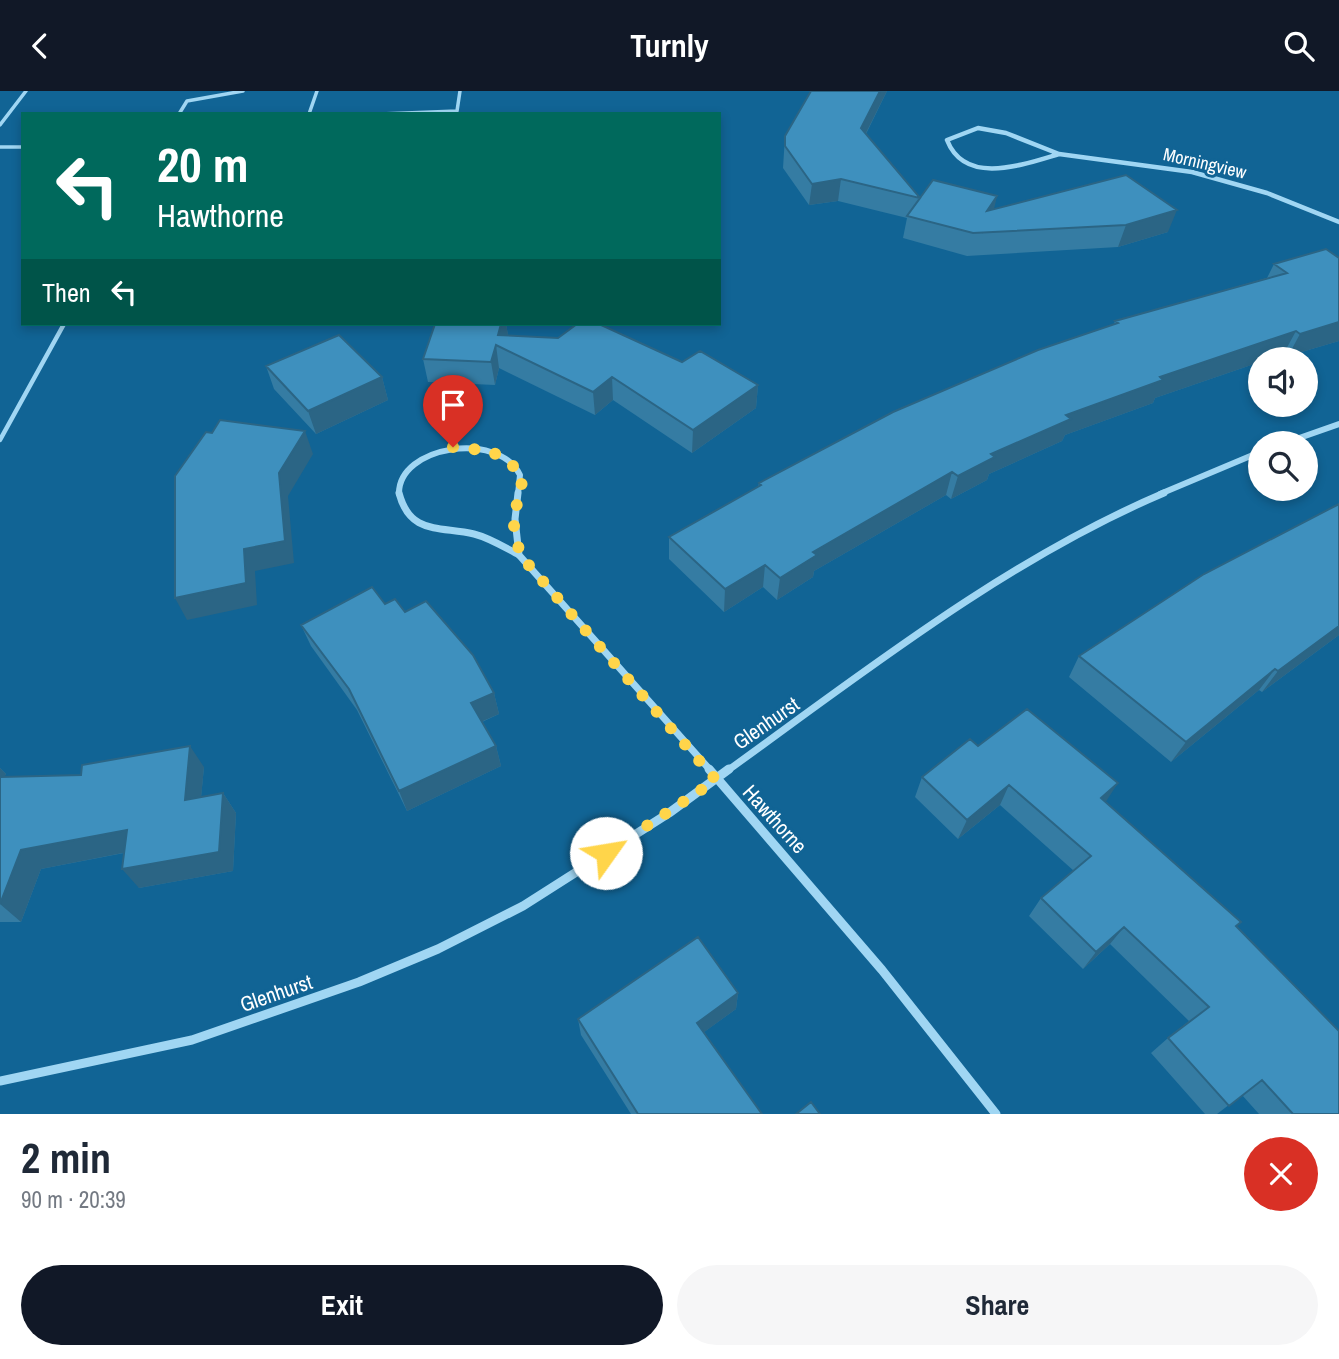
<!DOCTYPE html>
<html lang="en">
<head>
<meta charset="utf-8">
<style>
	:root { --surface:#fff; --page:#f6f6f7; --text:#1f2937; --muted:#747a83; --accent:#111827 }
	body { margin:0; font-family:"Archivo Narrow",sans-serif; background:var(--page); color:var(--text); height:100vh; display:flex; flex-direction:column; font-size:26px; white-space:nowrap }
	* { box-sizing:border-box; margin:0 }
	p { font-size:23px; color:var(--muted) }
	.icon { flex:none; width:38px; height:38px; fill:none; stroke:currentColor; stroke-width:2; stroke-linecap:round; stroke-linejoin:round }
	.map { position:relative; height:1023px; overflow:hidden }
	.sheet { display:flex; flex-direction:column; background:var(--surface); flex:1 }
	.sheet>* { flex:none }
	.guide { position:absolute; left:21px; top:21px; width:700px; height:214px; border-radius:0px; box-shadow:0 4px 10px #0003; background:#00695c; color:#fff; overflow:hidden }
	.tools { position:absolute; left:1248px; top:256px; display:grid; gap:14px }
	.tools a { display:grid; place-items:center; width:70px; height:70px; border-radius:50%; background:var(--surface); box-shadow:0 4px 10px #0003; font-size:35px }
	.pin { position:absolute; display:grid; place-items:center; width:60px; height:60px; color:#fff; margin:-72px -30px; border-radius:50% 50% 50% 0; rotate:-45deg; box-shadow:0 0 7px #0007 }
	.pin .icon { rotate:45deg }
	.me { position:absolute; width:77px; margin:-38px; rotate:58deg; stroke-linejoin:round; filter:drop-shadow(0 0 5px #0008) }
	.turn { display:flex; align-items:center; gap:24px; height:147px; padding:0 21px; font-size:32px }
	.turn .icon { width:91px; height:91px; stroke-width:2.5 }
	.turn b { display:block; font-size:49px; line-height:60px }
	.then { display:flex; align-items:center; height:66px; padding:0 21px; background:#0003; gap:14px; font-size:26px }
	.round { display:grid; place-items:center; flex:none; width:74px; height:74px; border-radius:37px; background:var(--page) }
	.summary { display:flex; align-items:center; justify-content:space-between; height:119px; padding:0 21px }
	h1 { font-size:42px; font-weight:800; line-height:52px }
	.cta { display:flex; gap:14px; margin-top:auto; padding:14px 21px }
	.cta a { flex:1; height:80px; border-radius:42px; background:var(--accent); color:#fff; font-size:28px; font-weight:800; line-height:80px; text-align:center }
	.cta a+a { background:var(--page); color:var(--text) }
	header { display:flex; justify-content:space-between; align-items:center; height:91px; padding:0 21px; background:var(--accent); color:#fff; font-size:32px; font-weight:800 }
	.map>svg:first-child { display:block }
	.lines { fill:none; stroke-linecap:round; stroke-linejoin:round }
	.lane-far1 { stroke:#a0d6f3; stroke-width:3.5 }
	.lane { stroke:#a0d6f3; stroke-width:4.5 }
	.street-far3 { stroke:#a0d6f3; stroke-width:4.5 }
	.street-far2 { stroke:#a0d6f3; stroke-width:6 }
	.street-far1 { stroke:#a0d6f3; stroke-width:7 }
	.street { stroke:#a0d6f3; stroke-width:9 }
	.wall { fill:#357ca3 }
	.shaded-wall { fill:#2b6585 }
	.building { fill:#3e90be; stroke:#2b6585; stroke-width:2 }
	.route { stroke:#ffd54a; stroke-width:12; stroke-dasharray:0 21.6 }
	.labels { text-anchor:middle; dominant-baseline:central; stroke-width:6; stroke-linejoin:round; paint-order:stroke }
	.far-street-label { font-size:18px; fill:#fff; stroke:#116495 }
	.street-label { font-size:21px; fill:#fff; stroke:#116495 }
</style>
</head>
<body>
<header><svg class="icon" aria-label="back" viewBox="0 0 24 24"><path d="M15 5l-7 7 7 7"/></svg>Turnly<svg class="icon" aria-label="search" viewBox="0 0 24 24"><circle cx="10" cy="10" r="6"/><path d="M15 15l6 6"/></svg></header>
<div class="map">
<svg width="1339" height="1023" viewBox="0 0 1339 1023">
	<rect width="100%" height="100%" fill="#116495"/>
	<g class="lines">
		<path class="lane-far1" d="M179 23 187 10 243 0
			M309 23 317 0
			M380 23 457 20 460 0
			M0 34 26 0
			M0 56H23"/>
		<path class="lane" d="M0 349 64 233"/>
		<path class="street-far3" d="M978 37 1006 42 1059 63C1022 74 965 95 947 49Z
			M1059 63 1192 81 1267 102 1339 131"/>
		<path class="street-far2" d="M1285 352 1339 333
			M399 403C398 355 498 339 520 384L518 403
			M1160 403 1260 361"/>
		<path class="street-far1" d="M399 402C410 444 439 435 474 443 490 447 504 456 519 464
			M518 402 515 428 519 464
			M519 464 711 680
			M727 680C864 581 1008 468 1164 402"/>
		<path class="street" d="M709 678 882 879 996 1023
			M0 990 192 949 359 891 438 858 523 815 669 722 729 678"/>
	</g>
	<path class="wall" d="M887 0 866 43 920 107 994 119 1126 84 1168 141 1118 156 967 165 903 147 907 127 838 110 809 114 783 77 785 45Z
		M1326 158 1339 250 1288 265 1284 262 1260 268V271L1155 307 1153 312 1065 344 1062 350 989 383 987 389 951 408 946 404 814 480 813 486 777 509 763 496 724 521 669 468V446L758 396 759 392 1114 233 1115 230 1267 187 1274 173Z
		M435 233H506L508 244 682 271 758 294 756 317 692 362 613 309 595 324 499 277 495 294 428 291 423 268Z
		M266 275 382 286 388 309 316 343 274 298Z
		M385 513 405 521 494 602 499 623 482 631 496 655 501 675 407 720 357 619 311 555 301 534Z
		M1339 544 1262 601 1259 599 1171 671 1069 586 1079 565Z
		M978 655 1106 711 1236 835 1339 1023H1259L1242 1004 1217 1023H1205L1151 962 1168 947 1189 930 1110 853 1083 878 1029 825 1041 807 1074 780 1000 714 958 748 915 706 922 686Z
		M204 676 201 706 223 702 236 722 233 780 139 797 124 762 41 778 21 831H0V677L6 683 4 686 81 684Z
		M738 902 736 918 704 941 762 1023H631L581 944 578 928Z"/>
	<path class="shaded-wall" d="M880 0H887L858 58 861 37Z
		M841 88 838 110 809 114 812 93Z
		M997 105 992 127 982 143 987 120Z
		M1177 119 1168 141 1118 156 1126 134Z
		M1339 231V250L1288 265 1300 243Z
		M501 233H506L508 243 504 258 498 244Z
		M1296 240 1284 262 1268 268H1260V271L1155 307 1153 312 1065 344 1062 350 989 383 987 389 951 408 958 385 991 363 1066 324 1160 286Z
		M496 254 499 277 495 294 491 271Z
		M382 286 388 309 316 343 308 320Z
		M612 286 613 309 595 324 593 301Z
		M758 294 756 317 692 362 693 339Z
		M305 340 313 363 288 405 294 472 255 480 257 514 187 529 175 507 244 458 279 382Z
		M952 381 946 404 814 480 813 486 777 509 780 487 813 461Z
		M765 474 763 496 724 521 725 498Z
		M1339 535V544L1262 601 1278 580Z
		M1275 578 1259 599 1171 671 1186 651Z
		M494 602 499 623 476 633 471 612Z
		M190 655 204 676 199 729 185 709Z
		M496 655 501 675 407 720 399 700Z
		M0 677 6 683 0 696Z
		M1118 692 1105 712 1101 707Z
		M1009 694 1000 714 958 748 967 729Z
		M223 702 236 722 233 780 139 797 122 778Z
		M127 739 143 758 41 778 21 831 0 813 21 759Z
		M1124 836 1110 853 1083 878 1096 861Z
		M738 902 736 918 696 947 697 932Z"/>
	<path class="building" d="M811 0H880L861 37 920 107 933 89 997 105 987 120 1126 84 1177 119 1126 134 973 142 907 125 920 107 841 88 812 93 785 55V45Z
		M1326 158 1339 167V231L1300 243 1296 240 1160 286 1163 289 1066 324 1071 328 991 363 995 366 958 385 952 381 813 461 817 464 780 487 765 474 725 498 669 446 761 394 759 392 893 321 1038 259 1118 232 1115 230 1287 182 1274 173Z
		M435 233H501L498 244 558 247 577 233H599L682 271 700 260 758 294 693 339 612 286 593 301 496 254 491 271 423 268Z
		M339 244 382 286 308 320 266 275Z
		M220 329 305 340 279 382 285 450 244 458 246 492 175 507V385L206 341 212 342Z
		M1339 413V535L1278 580 1275 578 1186 651 1079 565 1204 483Z
		M372 496 385 513 395 508 405 521 426 510 473 564 494 602 471 612 496 655 399 700 349 598 301 534Z
		M1027 618 1118 692 1101 707 1241 831 1236 835 1339 940V1023H1293L1262 989 1229 1015 1168 947 1209 916 1124 836 1096 861 1041 807 1091 765 1009 694 967 729 922 686 970 648 978 655Z
		M190 655 185 709 223 702 219 761 122 778 127 739 21 759 0 813V686L81 684 82 674Z
		M698 846 738 902 697 932 762 1023H638L578 928Z
		M811 1011 820 1023H796Z"/>
	<g class="lines">
		<path class="route" d="M453 356 491 360 519 379 522 391 513 430 520 464 716 689 606 762"/>
	</g>
	<g class="labels">
		<g class="far-street-label">
			<text transform="translate(1205 72) rotate(13)">Morningview</text>
		</g>
		<g class="street-label">
			<text transform="translate(766 632) rotate(-35)">Glenhurst</text>
			<text transform="translate(775 728) rotate(48)">Hawthorne</text>
			<text transform="translate(276 902) rotate(-19)">Glenhurst</text>
		</g>
	</g>
</svg>
<div class="tools">
<a><svg class="icon" aria-label="sound" viewBox="0 0 24 24"><path d="M4 9h4l5-4v14l-5-4H4zM17 9q2 3 0 6"/></svg></a>
<a><svg class="icon" aria-label="search" viewBox="0 0 24 24"><circle cx="10" cy="10" r="6"/><path d="M15 15l6 6"/></svg></a>
</div>
<div class="pin" style="left:453px;top:356px;background:#d93025"><svg class="icon" aria-label="arrive" viewBox="0 0 24 24"><path d="M6 21V4h12l-3 4 3 4H6"/></svg></div>
<svg class="me" style="left:606px;top:762px" viewBox="-20 -20 40 40"><circle r="19" fill="#fff"/><path d="M0-13L10 11 0 6-10 11z" fill="#ffd54a"/></svg>
<div class="guide">
<div class="turn"><svg class="icon" aria-label="left" viewBox="0 0 24 24"><path d="M17 20v-9H6M10 6l-5 5 5 5"/></svg><div><b>20 m</b>Hawthorne</div></div>
<div class="then">Then<svg class="icon" aria-label="left" viewBox="0 0 24 24"><path d="M17 20v-9H6M10 6l-5 5 5 5"/></svg></div>
</div>
</div>
<section class="sheet">
<div class="summary"><div><h1>2 min</h1><p>90 m · 20:39</p></div><a class="round" style="background:#d93025;color:#fff"><svg class="icon" aria-label="close" viewBox="0 0 24 24"><path d="M6 6l12 12M18 6L6 18"/></svg></a></div>
<div class="cta"><a>Exit</a><a>Share</a></div>
</section>
</body>
</html>
